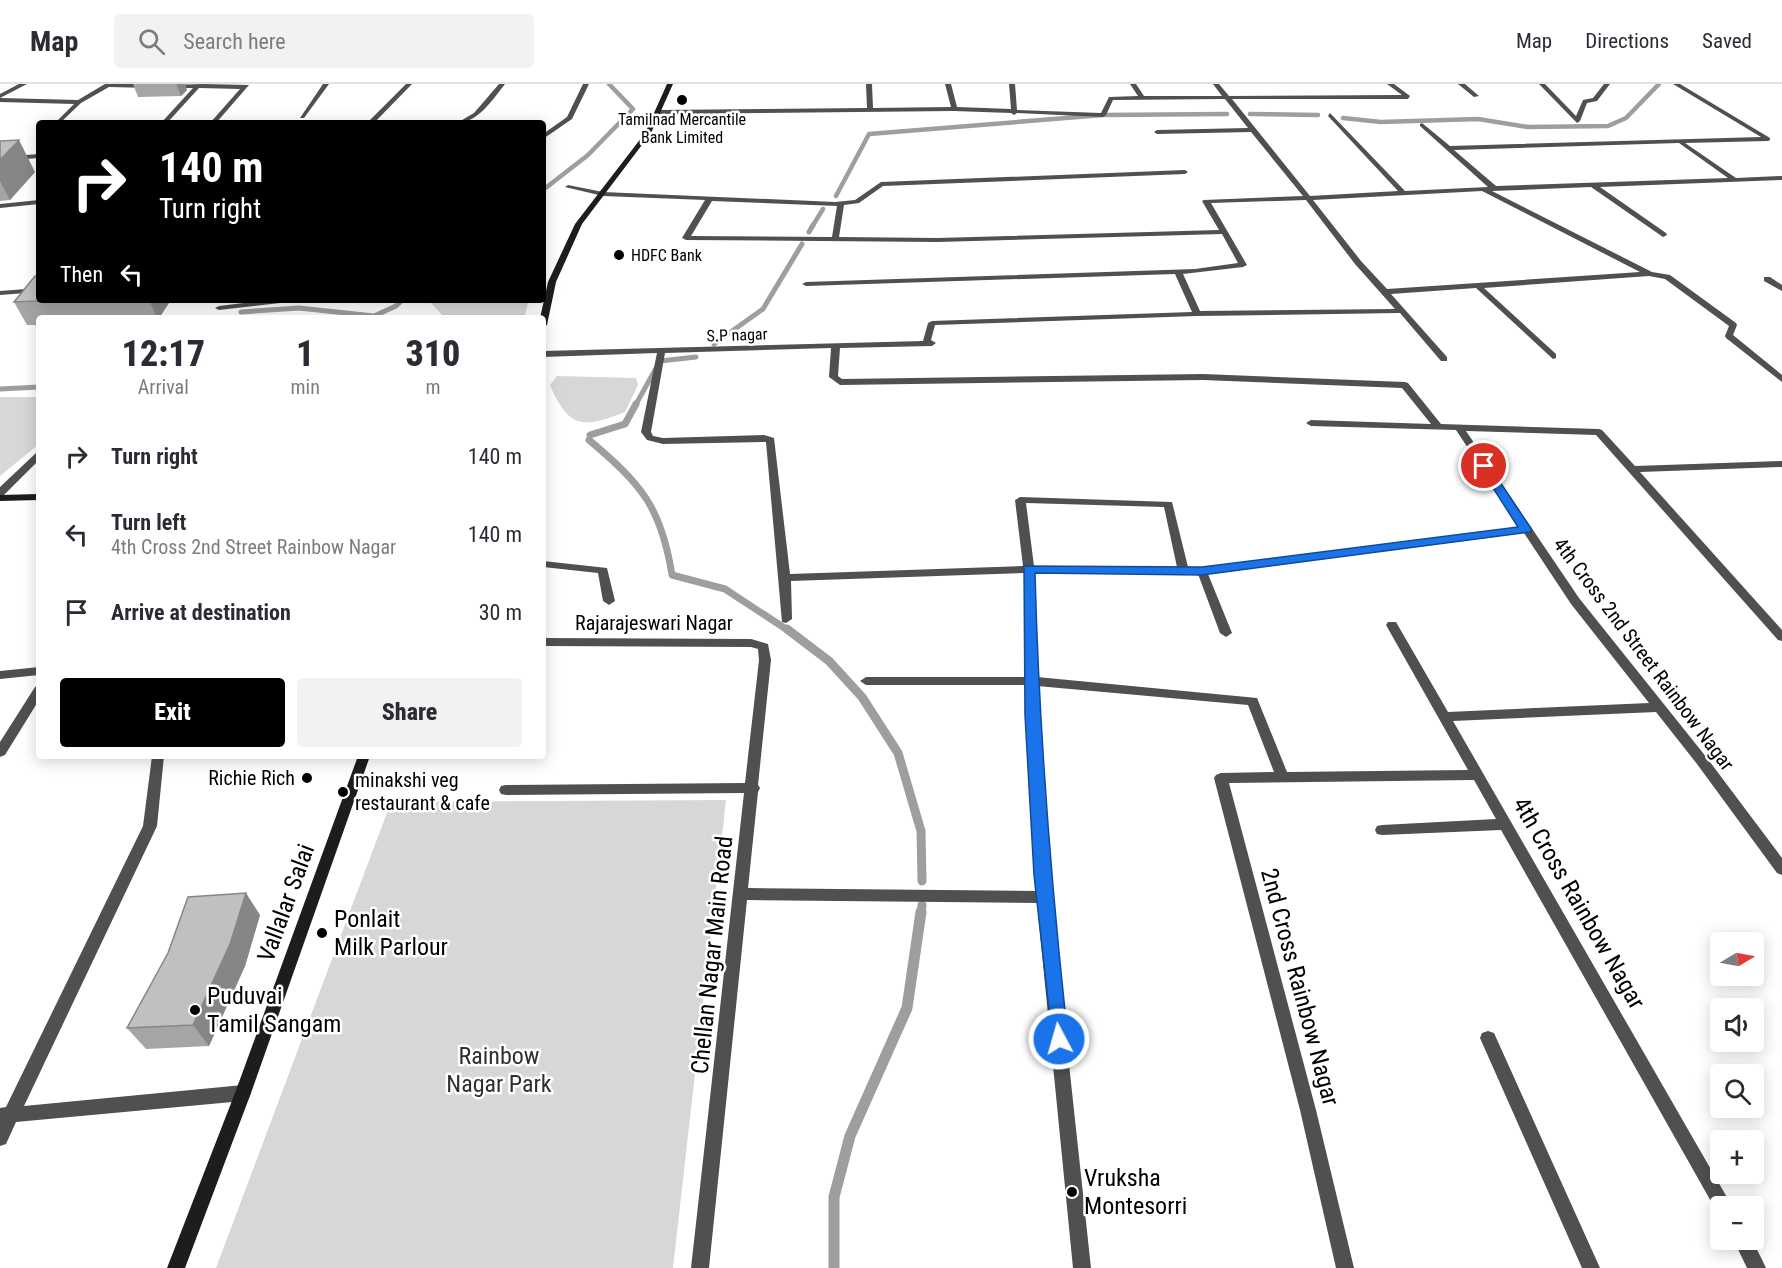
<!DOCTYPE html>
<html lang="en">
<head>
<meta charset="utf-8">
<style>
	:root { --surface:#fff; --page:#f2f2f3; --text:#2b2b33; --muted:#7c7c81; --line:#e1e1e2; --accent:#000 }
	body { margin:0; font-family:"Roboto Condensed",sans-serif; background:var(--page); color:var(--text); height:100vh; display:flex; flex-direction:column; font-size:22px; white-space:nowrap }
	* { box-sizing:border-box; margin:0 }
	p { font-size:20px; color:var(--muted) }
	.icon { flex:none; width:33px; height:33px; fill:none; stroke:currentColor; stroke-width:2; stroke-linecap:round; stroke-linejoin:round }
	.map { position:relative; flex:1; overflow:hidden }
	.drawer { position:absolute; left:36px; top:231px; width:510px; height:444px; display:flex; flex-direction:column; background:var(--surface); border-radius:6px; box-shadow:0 3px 15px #0003 }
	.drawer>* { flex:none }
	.top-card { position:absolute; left:36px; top:36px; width:510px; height:183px; border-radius:6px; box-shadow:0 3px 15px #0003; background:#000; color:#fff; overflow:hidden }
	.needle { width:39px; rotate:80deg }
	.controls { position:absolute; left:1710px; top:848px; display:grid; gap:12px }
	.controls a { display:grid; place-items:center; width:54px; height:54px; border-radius:6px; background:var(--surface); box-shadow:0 3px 15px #0003; font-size:30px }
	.pin { position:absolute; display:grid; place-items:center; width:51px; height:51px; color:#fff; margin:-26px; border:3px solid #fff; border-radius:50%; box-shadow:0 2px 6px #0007 }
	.me { position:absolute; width:66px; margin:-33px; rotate:354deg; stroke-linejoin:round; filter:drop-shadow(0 0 4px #0008) }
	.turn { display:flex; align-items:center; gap:21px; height:126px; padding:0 24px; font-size:27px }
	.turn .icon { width:78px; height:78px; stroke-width:2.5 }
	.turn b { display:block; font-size:42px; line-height:51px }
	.then { display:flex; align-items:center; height:57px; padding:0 24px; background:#0003; gap:12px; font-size:22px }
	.eta { display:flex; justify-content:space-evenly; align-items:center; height:102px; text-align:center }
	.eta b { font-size:36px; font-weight:800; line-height:42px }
	.cta { display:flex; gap:12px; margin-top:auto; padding:12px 24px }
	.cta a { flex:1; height:69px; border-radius:6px; background:var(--accent); color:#fff; font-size:24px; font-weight:800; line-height:69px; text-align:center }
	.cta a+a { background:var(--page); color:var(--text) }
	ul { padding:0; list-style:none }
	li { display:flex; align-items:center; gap:18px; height:78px; padding:0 24px }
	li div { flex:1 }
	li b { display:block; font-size:22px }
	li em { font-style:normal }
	header { display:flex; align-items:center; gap:36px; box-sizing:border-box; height:84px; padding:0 30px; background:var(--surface); border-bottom:2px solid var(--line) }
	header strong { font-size:28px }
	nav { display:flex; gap:33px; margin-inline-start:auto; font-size:21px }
	.search { width:420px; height:54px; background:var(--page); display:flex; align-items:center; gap:15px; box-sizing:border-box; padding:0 21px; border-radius:6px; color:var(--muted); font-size:22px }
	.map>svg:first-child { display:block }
	.green { fill:#d7d7d7 }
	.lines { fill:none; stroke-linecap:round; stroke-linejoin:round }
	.stream-far4 { stroke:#9e9e9e; stroke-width:4.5 }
	.stream-far3 { stroke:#9e9e9e; stroke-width:5 }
	.stream-far2 { stroke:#9e9e9e; stroke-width:7 }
	.stream-far1 { stroke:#9e9e9e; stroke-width:9 }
	.stream { stroke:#9e9e9e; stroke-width:11 }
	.street { fill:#505050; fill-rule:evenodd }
	.secondary { fill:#1d1d1d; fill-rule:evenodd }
	.wall { fill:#a5a5a5 }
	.shaded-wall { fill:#868686 }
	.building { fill:#c0c0c0; stroke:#868686; stroke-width:1.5 }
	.route { fill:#1a73e8; stroke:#114b97; stroke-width:1.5 }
	.poi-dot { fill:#000; stroke:#fff; stroke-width:2 }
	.labels { text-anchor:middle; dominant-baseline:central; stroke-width:5; stroke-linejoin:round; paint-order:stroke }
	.far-poi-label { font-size:16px; fill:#000; stroke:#fff }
	.far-street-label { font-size:16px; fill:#000; stroke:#fff }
	.street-label { font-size:20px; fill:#000; stroke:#fff }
	.poi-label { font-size:20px; fill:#000; stroke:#fff; text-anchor:end }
	.near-street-label { font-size:24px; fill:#000; stroke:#fff }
	.near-poi-label { font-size:24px; fill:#000; stroke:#fff; text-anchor:start }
	.near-park-label { font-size:24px; fill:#2e2e2e; stroke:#fff }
</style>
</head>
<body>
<header>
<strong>Map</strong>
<div class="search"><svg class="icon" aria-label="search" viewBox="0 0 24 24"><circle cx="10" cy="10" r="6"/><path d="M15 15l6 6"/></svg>Search here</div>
<nav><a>Map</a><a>Directions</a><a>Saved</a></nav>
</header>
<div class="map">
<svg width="1782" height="1184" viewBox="0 0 1782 1184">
	<rect width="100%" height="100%" fill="#fff"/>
	<path class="green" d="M529 216 524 234H445L431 219 415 217Z
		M557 292 636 294 638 301 625 328C584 344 569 346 550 301Z
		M0 313H39V360L0 392Z
		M726 716 673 1184H216L391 718Z"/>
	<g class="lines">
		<path class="stream-far4" d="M1250 30 1318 31
			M1343 34 1381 38 1478 35 1528 43 1608 42 1626 34 1659 0
			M543 106 588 71 633 25 609 0
			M836 112 869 50 1103 31 1227 30
			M812 143 823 125"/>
		<path class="stream-far3" d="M809 148 813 141
			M241 228 299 224 374 232 396 222 402 216
			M714 260 763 225 802 160
			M0 305 39 303
			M635 322 660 277 696 273"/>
		<path class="stream-far2" d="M590 351 625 340 636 320
			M589 356C641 400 661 422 672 491L725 505 789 547"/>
		<path class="stream-far1" d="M787 545 829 577 862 613 898 669 921 747 922 797
			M921 829 922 821"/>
		<path class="stream" d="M834 1184V1113L850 1052 907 924 921 828"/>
		<path class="street" d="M19 0H27L0 14V10Z
			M105 0H150L153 2 150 4 109 3 81 19 60 39 58 36 74 20 0 18V14L78 16Z
			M203 0 249 1 216 39H210L240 5 199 4 167 39H161L193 4H170L168 1Z
			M323 0H329L304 34H300Z
			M406 0H412L374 39H367Z
			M499 0H505C493 15 478 39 457 39L474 29Z
			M583 0H589L572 35 543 55V50L567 33Z
			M866 0H872L873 24 951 23 945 0H951L957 23 1011 25 1009 0H1015L1017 26 1101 29 1109 13 1138 12 1130 0H1136L1144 12H1222L1213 0H1219L1229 12 1402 11 1387 0H1394L1410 12 1408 15H1232L1310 112 1398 107 1328 32 1330 29 1405 107 1488 103 1420 42V40L1422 39 1450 62 1761 53 1673 0H1680L1770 54V56L1768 57 1685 59 1736 94 1782 92V96L1600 103 1666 149 1667 151 1663 153 1591 103 1492 107 1652 188 1670 191 1736 239 1737 241 1733 251 1782 291V298L1726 254 1725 252 1729 242 1665 195 1649 192 1484 204 1556 270V274L1553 275 1476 204 1391 210 1447 273V277H1441L1400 229 1197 232 935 241 931 256 936 259 932 262 840 264 838 292 842 295 1203 290 1405 298 1408 299 1441 340 1599 345 1602 346 1635 382 1782 377V383L1640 388 1782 546V557L1778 556 1596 351 1466 347 1579 514 1707 674 1782 774V791L1777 789 1697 680 1656 628 1453 637 1732 1122H1720V1130L1717 1128 1501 746 1382 751 1377 750 1375 746 1377 742 1382 741 1496 735 1474 696 1229 699 1316 1026 1354 1184H1336L1300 1026 1214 694 1216 691 1221 689 1274 688 1248 621 1037 602 1051 813 1091 1184H1073L1037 819 747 816 709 1184H691L744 709 506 711 501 710 499 706 501 702 506 701 745 699 759 576 758 565 751 563 543 562V554L751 555 768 560 771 576 758 701 760 704 758 708 748 804 1036 807 1025 601H866L860 597 866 593H1025L1024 489 791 497 792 535 786 539 782 538 766 358 663 360 647 356 641 348 657 269 543 273V267L923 257 928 239 932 237 1192 228 1175 190 806 202 802 200 806 198 1195 185 1238 179 1222 150 938 158 686 156 682 154 705 116 603 112 565 103 568 101 603 108 835 118 855 116 881 98 1185 86 1188 88 1185 90 883 102 859 119 844 121 839 153 938 154 1219 146 1202 117 1204 116 1303 112 1251 48 1157 50 1154 48 1157 46 1248 44 1225 15 1113 16 1106 31 1103 33 1017 29 1014 31 1011 29 954 27 658 30 655 28 658 26 867 24ZM1679 59 1728 94 1496 102 1454 66ZM1482 107 1640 188 1387 205 1361 177 1313 116ZM1306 116 1355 180 1395 225 1200 227 1183 190 1243 183 1247 181 1211 119ZM712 117 837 122 832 153 691 152ZM831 264 829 293 840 301 1203 296 1402 304 1431 340 1311 336 1306 339 1311 342 1456 346 1521 444 1202 484 1188 483 1172 418 1020 413 1015 416 1023 482 790 490 774 354 764 351 663 354 653 352 651 348 665 269ZM1026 419 1164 423 1177 483 1034 482ZM1524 449 1571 520 1649 619 1448 628 1396 538H1388L1386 541 1468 686 1287 688 1257 614 1037 593 1035 488 1198 490 1220 549 1226 553 1232 549 1208 490Z
			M1458 0H1465L1479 12 1474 13Z
			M1539 0H1545L1576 32 1583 16 1593 14 1604 0H1610L1597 17 1587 19 1580 37 1577 39Z
			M39 70V74L13 76 10 74 13 72Z
			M39 116V120L0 124V120Z
			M1764 193H1770L1782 201V207L1764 197Z
			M39 204V208L0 211V207Z
			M268 216H332L328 218 280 219 219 226 215 224 219 222Z
			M39 368V376L4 411 0 412V403L36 369Z
			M543 477 607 484 615 517 609 521 603 517 598 489 543 483Z
			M39 583V591L0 595V587Z
			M39 602V616L5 671 0 673V658L35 603Z
			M152 672H164L157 742 24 1022 243 1001 249 1004 251 1009 249 1014 243 1017 16 1038 6 1060 0 1062V1024L6 1023 143 742Z
			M1488 947 1494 949 1600 1184H1582L1480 954 1482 949Z
			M1733 1155H1752L1766 1184H1747Z"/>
		<path class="secondary" d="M667 0H673L651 49 582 140 556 198 547 241 543 243V234H540L548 198 575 140 645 49Z
			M39 410V416L0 417V411Z
			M358 672H370L251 1009 185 1184H167L235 1009Z"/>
	</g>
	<path class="wall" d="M133 0H185L187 6 181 12 138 13Z
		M0 57 35 88 10 116 0 117Z
		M39 216H171L159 234H39V241H27L14 218Z
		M260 831 245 882 209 962 146 965 127 944 168 869Z"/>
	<path class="shaded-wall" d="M176 0H185L187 6 181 12Z
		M19 56 35 88 10 116 0 97V76Z
		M149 216H171L159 234H157Z
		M246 809 260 831 245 882 209 962 193 941Z"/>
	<path class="building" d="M19 56 0 76V57Z
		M35 192H39V216H62L14 218Z
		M246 809 230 860 193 941 127 944 168 869 188 813Z"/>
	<path class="route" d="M1484 379 1488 380 1532 446 1530 448 1202 491 1035 489C1039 646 1051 800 1068 955L1065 961 1059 963 1053 961 1034 791 1025 631 1024 482 1202 483 1518 443 1479 382Z"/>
	<g class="poi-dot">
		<circle cx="682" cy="16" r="6"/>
		<circle cx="619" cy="171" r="6"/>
		<circle cx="307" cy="694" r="6"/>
		<circle cx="343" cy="708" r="6"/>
		<circle cx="322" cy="849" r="6"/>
		<circle cx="195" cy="926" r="6"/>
		<circle cx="1072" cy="1108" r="6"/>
	</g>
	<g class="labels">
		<g class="far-poi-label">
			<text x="682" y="35">Tamilnad Mercantile<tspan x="682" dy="18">Bank Limited</tspan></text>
			<text x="631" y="171" text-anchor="start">HDFC Bank</text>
		</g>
		<g class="far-street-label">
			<text transform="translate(737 251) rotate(-2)">S.P nagar</text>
		</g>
		<g class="street-label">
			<text x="654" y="539">Rajarajeswari Nagar</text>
			<text transform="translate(1644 570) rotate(53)">4th Cross 2nd Street Rainbow Nagar</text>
		</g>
		<g class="poi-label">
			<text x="295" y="694">Richie Rich</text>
			<text x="355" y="696" text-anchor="start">minakshi veg<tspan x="355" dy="23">restaurant &amp; cafe</tspan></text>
		</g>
		<g class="near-street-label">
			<text transform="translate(286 819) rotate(-70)">Vallalar Salai</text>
			<text transform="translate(1579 819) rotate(60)">4th Cross Rainbow Nagar</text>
			<text transform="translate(712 871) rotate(-84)">Chellan Nagar Main Road</text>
			<text transform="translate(1300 903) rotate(75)">2nd Cross Rainbow Nagar</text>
		</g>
		<g class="near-poi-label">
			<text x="334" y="835">Ponlait<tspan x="334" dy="28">Milk Parlour</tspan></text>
			<text x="207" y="912">Puduvai<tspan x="207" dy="28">Tamil Sangam</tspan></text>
			<text x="1084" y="1094">Vruksha<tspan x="1084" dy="28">Montesorri</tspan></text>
		</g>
		<g class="near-park-label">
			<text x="499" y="972">Rainbow<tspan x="499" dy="28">Nagar Park</tspan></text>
		</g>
	</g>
</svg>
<div class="controls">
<a><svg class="needle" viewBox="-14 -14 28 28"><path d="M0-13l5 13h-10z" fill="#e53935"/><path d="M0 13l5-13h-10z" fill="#7c7c81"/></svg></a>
<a><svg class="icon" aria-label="sound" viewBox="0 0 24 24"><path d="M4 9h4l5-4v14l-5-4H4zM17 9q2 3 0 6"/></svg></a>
<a><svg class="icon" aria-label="search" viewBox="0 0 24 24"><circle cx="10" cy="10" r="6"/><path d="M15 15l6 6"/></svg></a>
<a>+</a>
<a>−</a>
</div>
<div class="pin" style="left:1484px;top:382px;background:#d93025"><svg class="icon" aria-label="arrive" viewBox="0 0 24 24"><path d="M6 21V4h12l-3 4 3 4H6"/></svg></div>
<svg class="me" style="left:1059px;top:955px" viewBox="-20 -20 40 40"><circle r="17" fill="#1a73e8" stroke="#fff" stroke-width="3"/><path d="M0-11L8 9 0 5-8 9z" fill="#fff"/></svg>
<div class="top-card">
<div class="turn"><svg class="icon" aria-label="right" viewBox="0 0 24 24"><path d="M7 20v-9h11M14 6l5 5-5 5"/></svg><div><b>140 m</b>Turn right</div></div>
<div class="then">Then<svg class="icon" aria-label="left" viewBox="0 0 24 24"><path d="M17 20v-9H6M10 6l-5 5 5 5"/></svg></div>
</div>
<section class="drawer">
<div class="eta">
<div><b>12:17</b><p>Arrival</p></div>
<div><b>1</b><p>min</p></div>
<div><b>310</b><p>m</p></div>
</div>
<ul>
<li><svg class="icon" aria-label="right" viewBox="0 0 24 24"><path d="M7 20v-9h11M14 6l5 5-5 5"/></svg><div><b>Turn right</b></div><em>140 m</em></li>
<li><svg class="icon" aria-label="left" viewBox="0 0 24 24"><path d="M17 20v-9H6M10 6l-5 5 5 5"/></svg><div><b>Turn left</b><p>4th Cross 2nd Street Rainbow Nagar</p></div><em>140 m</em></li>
<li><svg class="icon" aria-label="arrive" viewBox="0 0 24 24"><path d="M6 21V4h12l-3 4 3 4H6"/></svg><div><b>Arrive at destination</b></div><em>30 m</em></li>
</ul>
<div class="cta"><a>Exit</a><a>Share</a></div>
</section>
</div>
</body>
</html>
